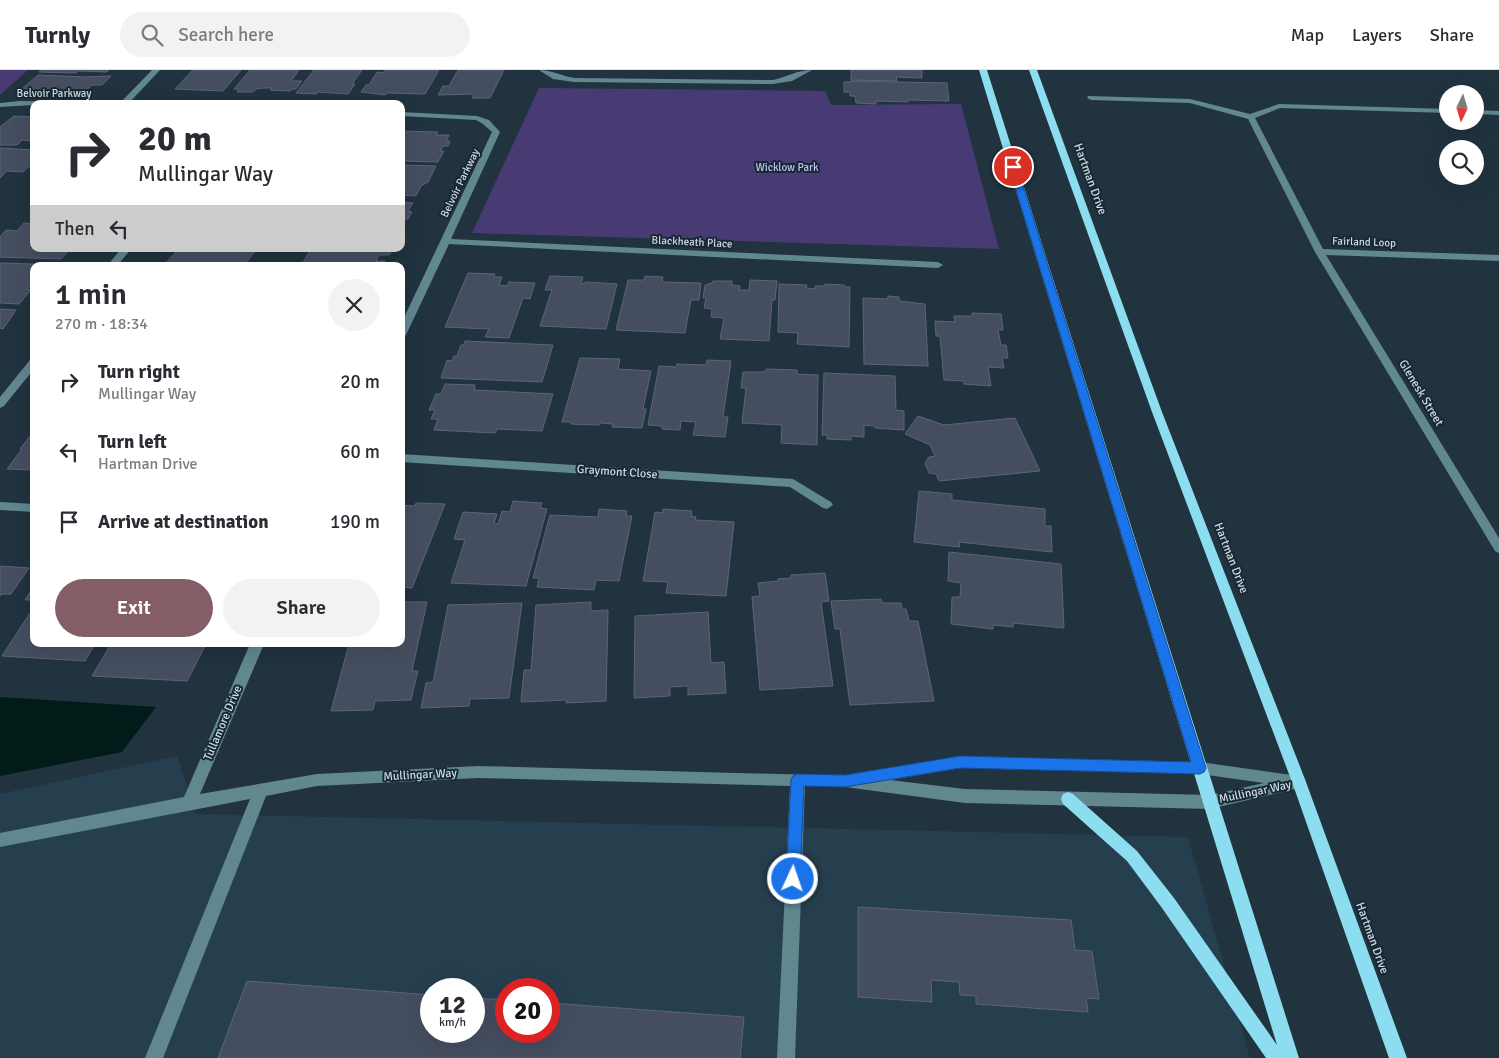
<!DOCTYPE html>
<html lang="en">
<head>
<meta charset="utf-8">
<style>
	:root { --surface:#fff; --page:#f2f2f3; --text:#2b2b33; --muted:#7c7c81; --line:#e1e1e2; --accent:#855d67 }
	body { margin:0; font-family:Signika,sans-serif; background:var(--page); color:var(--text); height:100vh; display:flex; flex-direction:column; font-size:19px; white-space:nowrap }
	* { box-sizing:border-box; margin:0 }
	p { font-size:16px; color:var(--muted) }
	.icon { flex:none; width:28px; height:28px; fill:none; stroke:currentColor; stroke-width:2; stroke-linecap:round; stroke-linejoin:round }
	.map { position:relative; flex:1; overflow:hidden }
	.panel { position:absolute; left:30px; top:192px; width:375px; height:385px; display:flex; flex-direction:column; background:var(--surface); border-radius:10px; box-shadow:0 5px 20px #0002 }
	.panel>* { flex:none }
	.top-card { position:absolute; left:30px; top:30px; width:375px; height:152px; border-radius:10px; box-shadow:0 5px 20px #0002; background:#fff; color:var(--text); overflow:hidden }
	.needle { width:32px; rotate:184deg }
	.fabs { position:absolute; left:1439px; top:15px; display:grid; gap:10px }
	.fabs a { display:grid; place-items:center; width:45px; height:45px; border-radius:50%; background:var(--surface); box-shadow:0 5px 20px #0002; font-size:25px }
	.speed { position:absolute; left:420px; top:908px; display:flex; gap:10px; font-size:25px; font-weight:700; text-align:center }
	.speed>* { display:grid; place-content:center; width:65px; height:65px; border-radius:50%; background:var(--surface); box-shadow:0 5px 20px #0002; line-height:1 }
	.speed small { font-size:12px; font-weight:400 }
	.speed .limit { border:8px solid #d22; background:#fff; color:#111 }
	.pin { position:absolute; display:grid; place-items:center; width:42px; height:42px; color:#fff; margin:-21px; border:2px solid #fff; border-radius:50%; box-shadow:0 1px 5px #0007 }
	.me { position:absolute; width:55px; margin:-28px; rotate:3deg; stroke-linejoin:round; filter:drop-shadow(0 0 4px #0008) }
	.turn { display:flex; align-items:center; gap:18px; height:105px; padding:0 25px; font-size:22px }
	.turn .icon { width:65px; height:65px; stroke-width:2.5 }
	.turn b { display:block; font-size:35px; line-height:42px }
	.then { display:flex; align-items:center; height:48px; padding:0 25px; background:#0003; gap:10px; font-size:19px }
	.round { display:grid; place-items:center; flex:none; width:52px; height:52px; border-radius:26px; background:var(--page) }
	.overview { display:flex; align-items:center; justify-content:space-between; height:85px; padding:0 25px }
	h1 { font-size:30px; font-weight:600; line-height:38px }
	.action { display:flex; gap:10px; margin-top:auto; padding:10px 25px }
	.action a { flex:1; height:58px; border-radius:30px; background:var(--accent); color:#fff; font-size:20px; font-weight:600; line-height:58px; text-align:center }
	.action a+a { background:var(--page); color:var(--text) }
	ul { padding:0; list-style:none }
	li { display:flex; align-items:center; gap:15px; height:70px; padding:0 25px }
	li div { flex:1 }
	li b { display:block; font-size:19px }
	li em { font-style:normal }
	header { display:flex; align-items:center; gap:30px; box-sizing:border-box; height:70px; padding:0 25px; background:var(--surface); border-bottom:1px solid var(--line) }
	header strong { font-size:24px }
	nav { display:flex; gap:28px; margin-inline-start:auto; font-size:18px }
	.search { width:350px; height:45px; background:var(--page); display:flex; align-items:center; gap:12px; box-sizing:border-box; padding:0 18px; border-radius:28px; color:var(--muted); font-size:19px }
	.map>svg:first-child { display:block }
	.built { fill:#263f4f; fill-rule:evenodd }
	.green { fill:#483b74 }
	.water { fill:#001b18 }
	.building { fill:#454e60; stroke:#5c6578 }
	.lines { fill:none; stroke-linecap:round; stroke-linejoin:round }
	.minor { fill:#61878f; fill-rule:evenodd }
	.major { fill:#8cddef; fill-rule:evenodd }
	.route { fill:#1a73e8; stroke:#114b97 }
	.labels { text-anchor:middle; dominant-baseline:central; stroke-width:4; stroke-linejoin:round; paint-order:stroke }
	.far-street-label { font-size:11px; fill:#cfdae2; stroke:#172935 }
	.far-park-label { font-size:11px; fill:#c7bef5; stroke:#172935 }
	.street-label { font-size:12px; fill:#cfdae2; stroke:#172935 }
</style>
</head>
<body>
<header>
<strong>Turnly</strong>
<div class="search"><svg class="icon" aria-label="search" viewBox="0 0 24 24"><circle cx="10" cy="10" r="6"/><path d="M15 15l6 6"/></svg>Search here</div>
<nav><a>Map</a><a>Layers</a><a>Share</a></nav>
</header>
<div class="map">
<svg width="1499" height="988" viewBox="0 0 1499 988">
	<rect width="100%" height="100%" fill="#21333f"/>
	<path class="built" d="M177 686 196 744 1188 767 1250 988H0V724ZM431 919H474V961H431ZM506 919H549V961H506Z"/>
	<path class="green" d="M0 0H28L0 25Z
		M539 18 825 21 831 35 961 34 999 179 472 163Z"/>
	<path class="water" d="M0 627 156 637 122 682 0 706Z"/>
	<path class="building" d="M41 0H109L107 2 78 1 76 3 39 2Z
		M193 0H241L223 21 175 19Z
		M250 0H299L291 11H302L296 19H292L290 21 270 20 272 18H264L256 19 253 22H237L239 19H234Z
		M314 0H362L352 14H355L348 24 317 22 316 24 296 23Z
		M385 0H439L425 24 387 23 385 25 361 22 366 15H369L377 2 383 3Z
		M458 0H504L490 28H472L474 24 438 25 443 16H449Z
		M851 0H922V8L896 7 897 11 851 10Z
		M38 5 84 7 111 6 102 15H92L85 21 22 19Z
		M850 11 947 13 949 31 908 30V32L876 31V34L856 33 855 26H850V22H844V12H850Z
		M14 46 34 47V71L22 70 17 75H0V57Z
		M401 61 438 62 436 65H449L446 71H450L448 76H443L440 81H444L438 92 401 91Z
		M0 78 34 80V92L23 102 7 101 0 108Z
		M401 95 436 96 428 112 421 116 416 126 401 125Z
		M401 132 413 133 408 141 412 142 408 149H403L401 152Z
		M24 153 34 154V179H70L61 189 0 187V167L6 160 17 161Z
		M175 179H256L244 196H163L179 179Z
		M311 179H393L389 185H379L376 191H385L382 196H301Z
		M0 193 65 195 34 196V213L26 219 31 220 19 234 0 233Z
		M468 203 495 204 494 207H502L499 215 507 216 509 212 535 213 530 229 523 228 509 268 485 267 489 259 445 257Z
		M550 206 583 207 581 214 587 212 617 214 606 259 540 256 552 220H545Z
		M645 206 663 207 662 212 701 213 699 230H691L685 263 616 260 628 210H644Z
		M750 210 777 211 775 230H772L769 271 720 269 724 248 711 247 712 239 704 238 706 228H703L705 215 712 213 713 211H732V215L740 216 739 220H749Z
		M779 214 807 215 806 218 815 219V216H825V214L844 215 845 217H850L849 277 797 274 798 263 778 262Z
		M888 226 899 227V231L925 234 928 296 864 294 863 228 888 229Z
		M0 239 16 240 3 259 0 258Z
		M972 243 1001 244 1003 260H998L1001 275H1006L1008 288H1002L1004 298 988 297 991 316 964 314V311L944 310 940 266H936L935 251 955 252 954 246H972Z
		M465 271 553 275 542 312 441 308 447 290 452 291 454 286H457L461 275H464Z
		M580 288 620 289 618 299 651 301 643 339H646L642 358 612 357 613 354 600 353 599 355 571 354V352H562Z
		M707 290 731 291 723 347H728L725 367 693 365 696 352 681 351 680 360 662 359V356L648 355 659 296 676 297 677 294 706 295Z
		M766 299 797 300V304L818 305 817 375 781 373 782 355 742 353 746 318H741L743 302H765Z
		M824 303 895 306 896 340 904 341V360L875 358V356L864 355V367L851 366V370L827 369V365H822Z
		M445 314 475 315 474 320 553 324 542 361 497 359 495 363 434 360 438 349H431L435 340H429L436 324H441Z
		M918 346 944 355 1015 348 1040 401 939 411 936 404 929 403 925 393 929 387 935 386 930 375 905 364Z
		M34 361V400L7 399 22 379H20Z
		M919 421 952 424V430L1045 439V456H1051L1052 482 959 472 960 477 914 472Z
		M513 431 542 433 540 438 547 439 526 516 451 513 465 470 454 469 463 442 497 444 494 453 498 454 502 441 510 442Z
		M416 433 445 434 412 518 401 517V435L415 436Z
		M599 439 627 441 626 446H632L619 511 596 510 594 520 537 517 539 508H533L550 445 598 447Z
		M663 439 692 441 691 446 696 447 695 450 734 452 726 526 666 523 668 512 643 511 655 442 663 443Z
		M949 482 1061 494 1064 558 1013 553V557L993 555V559L951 554 952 527H960L961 513 948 511Z
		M0 496 29 498 11 524H2L0 526Z
		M825 503 829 531 821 532 833 616 760 620 752 527 760 526 758 513 778 511V509L791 508V505Z
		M34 516V530H25Z
		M881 529 882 533H901L902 539H906L909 551H918L934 631 850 635 840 559H835L831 531Z
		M401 532H427L412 601H418L411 630 375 631 373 640 331 641 349 574H401Z
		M591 532V541L608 540 606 631 566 633 567 630 521 632 524 600H531L536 535Z
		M522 533 509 628 470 629 469 636 421 638 426 613 433 612 448 535Z
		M34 537V574H95L85 591 2 586Z
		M708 542 711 593 724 592 726 623 688 625V616L670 617V626L634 628 635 546Z
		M111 574H206L187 611 92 606Z
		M858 837 1071 850 1075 880 1092 881 1099 929 1086 928 1088 942 976 934V926L960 925 959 912 931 910 932 932 858 927Z
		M247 911 431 925V961H474V928L506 930V961H549V933L744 947 740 988H218Z"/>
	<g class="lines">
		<path class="minor" d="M152 0H160L128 34H119Z
			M539 0C551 0 562 6 574 8L773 10C786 7 798 0 812 0L792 11 773 14 574 12 553 9Z
			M1088 26 1190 29 1250 44 1279 34 1448 39V43L1280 38 1255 48 1323 179 1499 185V191L1326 185 1499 468V483L1495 481 1315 182 1248 49 1190 33 1091 30 1087 28Z
			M20 31 107 32 111 34H34V35L0 37V33Z
			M1475 40 1499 41V45L1475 44Z
			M401 42 477 46 489 50 500 62 451 169 938 192 943 195 938 198 449 174 406 265 401 268V254L492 62 483 54 476 50 401 46Z
			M121 179H131L117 196H107Z
			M34 289V299L4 336 0 338V327L30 290Z
			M401 384 793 409 831 432 833 435 827 439 823 438 790 417 401 392Z
			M0 432 34 434V442L0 440Z
			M250 574H264L200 724 317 704 478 696 853 706 859 703 961 686 1200 692 1299 706 1304 707 1306 712 1304 717 1299 718 1210 739 965 733 845 717 805 716 795 988H777L790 716 478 708 317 716 266 726 163 988H145L250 729 0 777V763L184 727ZM961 698 1200 704 1264 713 1210 725 965 719 890 710Z"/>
		<path class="major" d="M979 0H987L1299 988H1266L1162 838 1127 791 1063 734 1061 729 1063 724 1068 722 1073 724 1137 781 1174 828 1277 975Z
			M1029 0H1037L1162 342 1306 712 1407 988H1389L1292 712 1152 342Z"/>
	</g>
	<path class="route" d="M1011 95 1017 97 1206 698 1204 702 1200 704 960 698 845 717 804 716 800 809 798 814 793 816 788 814 786 809 791 710 793 706 798 704 845 705 960 686 1191 692 1009 97Z"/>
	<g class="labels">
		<g class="far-street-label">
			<text x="54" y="23">Belvoir Parkway</text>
			<text transform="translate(460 113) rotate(-64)">Belvoir Parkway</text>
			<text transform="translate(692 172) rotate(3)">Blackheath Place</text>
			<text transform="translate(1364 172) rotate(2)">Fairland Loop</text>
		</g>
		<g class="far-park-label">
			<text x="787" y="97">Wicklow Park</text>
		</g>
		<g class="street-label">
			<text transform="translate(1090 109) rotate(70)">Hartman Drive</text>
			<text transform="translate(1421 323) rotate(59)">Glenesk Street</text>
			<text transform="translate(617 402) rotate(4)">Graymont Close</text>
			<text transform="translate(1231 488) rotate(69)">Hartman Drive</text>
			<text transform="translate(223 653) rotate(-67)">Tullamore Drive</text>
			<text transform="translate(420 705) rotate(-3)">Mullingar Way</text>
			<text transform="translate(1255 722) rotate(-12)">Mullingar Way</text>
			<text transform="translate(1372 868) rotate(70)">Hartman Drive</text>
		</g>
	</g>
</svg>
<div class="fabs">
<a><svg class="needle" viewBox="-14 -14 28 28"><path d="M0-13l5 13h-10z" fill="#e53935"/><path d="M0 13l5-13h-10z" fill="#7c7c81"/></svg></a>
<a><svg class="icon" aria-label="search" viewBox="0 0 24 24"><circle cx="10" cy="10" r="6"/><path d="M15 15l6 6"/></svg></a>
</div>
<div class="speed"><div>12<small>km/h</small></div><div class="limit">20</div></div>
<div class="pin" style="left:1013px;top:97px;background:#d93025"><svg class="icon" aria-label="arrive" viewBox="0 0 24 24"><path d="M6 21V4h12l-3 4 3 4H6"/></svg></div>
<svg class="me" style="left:793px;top:809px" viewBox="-20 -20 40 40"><circle r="17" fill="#1a73e8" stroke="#fff" stroke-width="3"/><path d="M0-11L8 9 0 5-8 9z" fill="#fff"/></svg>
<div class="top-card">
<div class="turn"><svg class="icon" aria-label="right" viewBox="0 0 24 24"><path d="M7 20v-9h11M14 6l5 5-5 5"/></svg><div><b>20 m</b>Mullingar Way</div></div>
<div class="then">Then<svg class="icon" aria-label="left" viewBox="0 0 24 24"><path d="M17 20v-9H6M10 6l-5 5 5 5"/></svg></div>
</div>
<section class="panel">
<div class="overview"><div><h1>1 min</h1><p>270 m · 18:34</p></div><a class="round"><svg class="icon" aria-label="close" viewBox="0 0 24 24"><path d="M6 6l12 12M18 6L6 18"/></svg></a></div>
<ul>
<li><svg class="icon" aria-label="right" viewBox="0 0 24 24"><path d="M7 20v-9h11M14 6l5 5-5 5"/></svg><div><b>Turn right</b><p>Mullingar Way</p></div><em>20 m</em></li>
<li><svg class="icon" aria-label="left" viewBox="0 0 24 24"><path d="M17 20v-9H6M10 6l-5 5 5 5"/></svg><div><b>Turn left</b><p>Hartman Drive</p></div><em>60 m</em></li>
<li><svg class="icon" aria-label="arrive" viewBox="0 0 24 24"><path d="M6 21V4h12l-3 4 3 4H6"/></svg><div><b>Arrive at destination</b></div><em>190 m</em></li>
</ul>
<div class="action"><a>Exit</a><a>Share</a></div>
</section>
</div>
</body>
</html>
